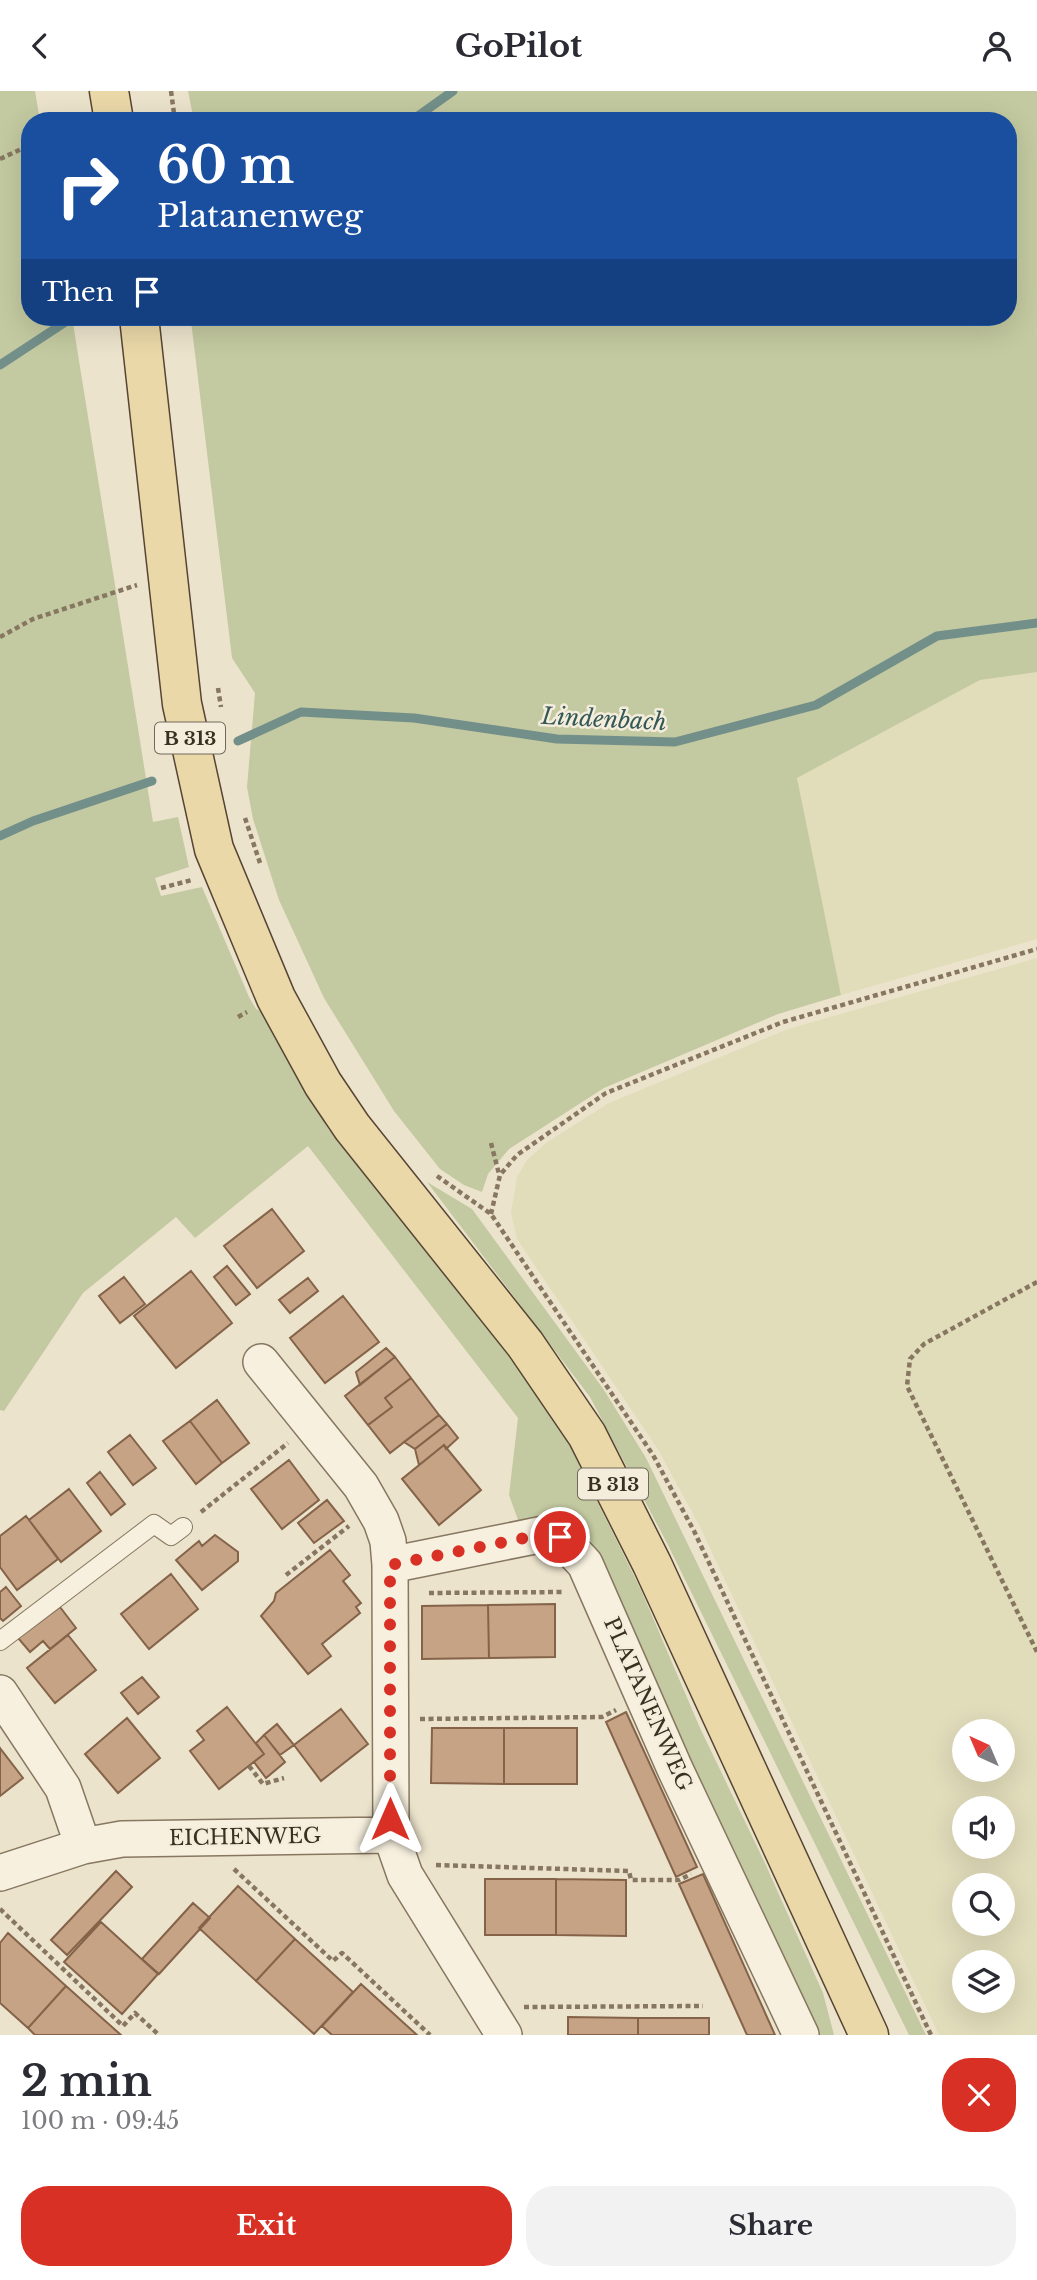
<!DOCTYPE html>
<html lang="en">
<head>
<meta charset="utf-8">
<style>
	:root { --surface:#fff; --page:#f2f2f3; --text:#2b2b33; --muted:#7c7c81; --accent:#d93025 }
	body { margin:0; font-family:"Libre Baskerville",serif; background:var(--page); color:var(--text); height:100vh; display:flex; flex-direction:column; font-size:26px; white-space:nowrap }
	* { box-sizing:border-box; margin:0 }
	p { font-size:23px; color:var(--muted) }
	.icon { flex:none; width:38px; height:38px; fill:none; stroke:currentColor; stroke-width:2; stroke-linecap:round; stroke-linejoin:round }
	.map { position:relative; height:1944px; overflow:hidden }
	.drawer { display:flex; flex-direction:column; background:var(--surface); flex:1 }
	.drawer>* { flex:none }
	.hud { position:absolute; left:21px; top:21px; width:996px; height:214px; border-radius:28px; box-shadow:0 7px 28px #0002; background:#1a4fa0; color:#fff; overflow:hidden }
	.needle { width:46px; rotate:316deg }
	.controls { position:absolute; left:952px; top:1628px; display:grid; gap:14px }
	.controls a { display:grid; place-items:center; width:63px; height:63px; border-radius:50%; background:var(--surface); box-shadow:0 7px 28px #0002; font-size:35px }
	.pin { position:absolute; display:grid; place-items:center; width:60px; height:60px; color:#fff; margin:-30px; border:4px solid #fff; border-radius:50%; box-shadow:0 2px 7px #0007 }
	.me { position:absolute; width:77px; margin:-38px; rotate:0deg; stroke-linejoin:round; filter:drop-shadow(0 0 5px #0008) }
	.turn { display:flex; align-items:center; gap:24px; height:147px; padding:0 21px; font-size:32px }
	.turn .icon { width:91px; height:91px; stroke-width:2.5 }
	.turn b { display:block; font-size:49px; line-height:60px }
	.then { display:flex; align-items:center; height:66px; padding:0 21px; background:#0003; gap:14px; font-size:26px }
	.round { display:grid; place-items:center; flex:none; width:74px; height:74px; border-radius:28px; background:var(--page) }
	.summary { display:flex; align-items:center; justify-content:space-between; height:119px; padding:0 21px }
	h1 { font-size:42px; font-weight:700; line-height:52px }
	.primary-button { display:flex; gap:14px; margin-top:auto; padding:14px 21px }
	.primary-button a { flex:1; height:80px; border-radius:28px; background:var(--accent); color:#fff; font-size:28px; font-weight:700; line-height:80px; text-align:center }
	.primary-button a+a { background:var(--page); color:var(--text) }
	header { display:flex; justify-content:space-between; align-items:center; height:91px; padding:0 21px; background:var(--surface); font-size:32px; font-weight:700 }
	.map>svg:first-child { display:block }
	.farmland { fill:#e1dcba; fill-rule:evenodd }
	.green { fill:#c3c9a0 }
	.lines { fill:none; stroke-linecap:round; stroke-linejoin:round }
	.stream { stroke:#738f89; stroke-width:9 }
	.building { fill:#c6a385; stroke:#846349; stroke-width:2 }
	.service-casing { stroke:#877761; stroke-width:20 }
	.minor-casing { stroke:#877761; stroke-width:38 }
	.primary-casing { stroke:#564534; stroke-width:41 }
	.path { stroke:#877761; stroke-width:4.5; stroke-dasharray:5 3.5; stroke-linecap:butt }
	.service { stroke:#f7f0df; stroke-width:18 }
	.minor { stroke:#f7f0df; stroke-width:35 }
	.primary { stroke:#ead8a8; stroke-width:38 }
	.route { stroke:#d93025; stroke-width:12; stroke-dasharray:0 21.6 }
	.labels { text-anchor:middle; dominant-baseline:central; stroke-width:5; stroke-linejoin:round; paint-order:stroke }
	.shield { fill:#f4eddb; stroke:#72685a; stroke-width:2 }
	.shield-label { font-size:19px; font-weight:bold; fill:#3a2f23 }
	.street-label { font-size:21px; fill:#3a2f23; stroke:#f4eddb }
	.water-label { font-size:23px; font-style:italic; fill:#345857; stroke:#f4eddb }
</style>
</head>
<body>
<header><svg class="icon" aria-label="back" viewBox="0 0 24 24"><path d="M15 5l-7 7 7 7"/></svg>GoPilot<svg class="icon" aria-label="person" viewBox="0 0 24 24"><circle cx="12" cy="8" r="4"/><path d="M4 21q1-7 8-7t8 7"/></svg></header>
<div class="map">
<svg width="1037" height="1944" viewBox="0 0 1037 1944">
	<rect width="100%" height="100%" fill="#ece3cc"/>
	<path class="farmland" d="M1037 581V848L841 904 797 687 980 589Z
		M1037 867V1944H939L700 1436 659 1360 517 1148 511 1122 517 1086 527 1069 546 1052 609 1012 788 938ZM964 1640H1003V1678H964ZM964 1717H1003V1755H964ZM964 1794H1003V1832H964ZM964 1871H1003V1909H964Z"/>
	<path class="green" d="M0 0H35L40 30H30V226H72L153 731 178 726 189 776 155 787 161 805 202 796 249 906 256 918 264 921 328 1038 535 1298 571 1357 641 1499 700 1637 764 1770 823 1902 834 1944H809L793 1890 586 1440 569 1428 518 1429 509 1404 518 1327 308 1055 195 1147 176 1126 83 1202 4 1320 0 1319Z
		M188 0H1037V581L980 589 797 687 841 904 778 923 604 997 509 1058 488 1083 482 1101 464 1094 440 1078 394 1020 324 907 279 809 253 728 247 696 255 602 232 567 191 230 193 226H1008V30H194Z
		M427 1091 472 1118 604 1299 646 1367 926 1944H909L668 1454 590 1306Z"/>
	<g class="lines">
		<path class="stream" d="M411 30 453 0
			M0 274 73 226
			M238 650 301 621 414 627 557 648 675 651 816 614 937 545 1037 532
			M0 745 33 730 152 690"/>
	</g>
	<path class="building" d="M272 1118 304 1160 257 1197 224 1155Z
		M227 1175 250 1203 236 1214 214 1186Z
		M191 1180 232 1232 176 1277 134 1225Z
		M124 1186 145 1213 120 1232 99 1205Z
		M308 1187 318 1200 290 1222 279 1209Z
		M343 1205 379 1251 325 1292 290 1247Z
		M386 1257 395 1266 360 1294 356 1281Z
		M395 1266 411 1287 385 1307 392 1316 368 1334 345 1305Z
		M411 1287 439 1324 390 1362 368 1334 392 1316 385 1307Z
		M217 1309 249 1352 222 1372 190 1330Z
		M439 1324 447 1333 415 1358 404 1351Z
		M190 1330 222 1372 196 1393 163 1350Z
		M447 1333 458 1347 446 1358 444 1354 419 1374 415 1358Z
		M130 1344 156 1377 133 1394 108 1361Z
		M444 1354 481 1399 439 1434 402 1388Z
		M289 1369 319 1409 282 1438 251 1398Z
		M100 1381 125 1413 111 1424 87 1392Z
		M69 1398 101 1440 61 1471 29 1429Z
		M327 1409 344 1430 314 1452 298 1432Z
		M26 1425 58 1468 17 1499 0 1476V1445Z
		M215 1444 238 1461V1470L202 1499 176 1469 199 1450 202 1455Z
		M330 1459 350 1484 343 1490 361 1512 356 1516 360 1522 322 1553 331 1565 308 1583 261 1525 274 1510 276 1502Z
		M171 1483 198 1518 149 1558 121 1523Z
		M6 1496 21 1515 3 1530 0 1527V1501Z
		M555 1513V1566L489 1567 488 1514Z
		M488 1514 489 1567 422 1568V1515Z
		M60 1516 76 1537 50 1558 43 1550 30 1561 18 1547Z
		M68 1544 96 1579 55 1612 27 1577Z
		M142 1586 159 1606 138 1623 121 1602Z
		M227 1616 264 1663 219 1698 190 1660 204 1649 197 1640Z
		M341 1618 368 1653 321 1690 294 1654Z
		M626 1621 697 1776 676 1786 606 1631Z
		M127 1627 160 1667 118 1702 85 1663Z
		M277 1633 294 1654 280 1664 264 1644Z
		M432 1637H504V1693L431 1692Z
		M504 1637H577V1693H504Z
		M264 1644 285 1671 266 1687 254 1671 264 1663 256 1652Z
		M0 1657 23 1687 0 1705Z
		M116 1780 132 1796 67 1864 51 1849Z
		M703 1783 775 1944H747L679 1793Z
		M485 1788H556V1844H485Z
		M556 1788 626 1789V1845L556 1844Z
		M238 1795 295 1848 256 1890 199 1837Z
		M193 1812 210 1827 159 1883 142 1868Z
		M101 1831 158 1883 122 1923 64 1871Z
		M8 1842 66 1895 28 1937 0 1912V1852Z
		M295 1848 353 1901 314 1943 256 1890Z
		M361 1893 417 1944H332L322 1935Z
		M66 1895 121 1944H35L28 1937Z
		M568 1926 638 1927V1944H568Z
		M638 1927H709V1944H638Z"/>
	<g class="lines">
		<g class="service-casing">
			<path id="service" d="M0 1550 154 1433 171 1445 183 1436"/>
		</g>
		<g class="minor-casing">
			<path id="minor" d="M261 1271 361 1395 381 1430 388 1450 390 1474 391 1744
				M390 1474 544 1443 560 1446 585 1473 675 1678 801 1944
				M0 1602 63 1697 83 1755
				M0 1782 83 1755 122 1748 391 1744 405 1784 504 1944"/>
		</g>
		<g class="primary-casing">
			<path id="primary" d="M109 0 114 30
				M139 226 182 613 214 758 276 907 323 993 352 1036 525 1253 587 1344 652 1473 869 1944"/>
		</g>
		<path class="path" d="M171 0 175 30
			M0 68 30 54
			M237 226 246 231 298 226
			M0 546 33 528 137 494
			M218 597 221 616
			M245 727 260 772
			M161 797 192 789
			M238 926 247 921
			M491 1052 499 1083
			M437 1085 491 1123 653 1364 694 1440 931 1944
			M491 1123 500 1084 517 1064 606 1002 783 931 1037 858
			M1037 1191 924 1253 910 1268 907 1295 1037 1561
			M201 1421 288 1352
			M286 1484 349 1435
			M429 1502 564 1501
			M420 1628 602 1626 616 1619
			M249 1675 263 1693 284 1687
			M436 1774 629 1780 631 1789H679L691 1783
			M234 1778 333 1870 342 1862 430 1944
			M0 1818 123 1935 135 1922 159 1944
			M524 1916 703 1915"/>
		<use href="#service" class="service"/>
		<use href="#minor" class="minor"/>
		<use href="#primary" class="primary"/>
	</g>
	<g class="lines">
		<path class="route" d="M390 1728V1474L544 1443 560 1446"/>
	</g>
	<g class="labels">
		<g class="shield">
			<rect x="155" y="631.5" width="70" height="31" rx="5"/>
			<rect x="578" y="1377.5" width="70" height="31" rx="5"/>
		</g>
		<g class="shield-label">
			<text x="190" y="647">B 313</text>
			<text x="613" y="1393">B 313</text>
		</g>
		<g class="street-label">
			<text transform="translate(648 1613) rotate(66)">PLATANENWEG</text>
			<text transform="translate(245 1746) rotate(-1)">EICHENWEG</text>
		</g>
		<g class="water-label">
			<text transform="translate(604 628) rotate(3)">Lindenbach</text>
		</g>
	</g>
</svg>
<div class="controls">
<a><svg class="needle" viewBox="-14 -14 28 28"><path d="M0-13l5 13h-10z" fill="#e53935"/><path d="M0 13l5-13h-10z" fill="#7c7c81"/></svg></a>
<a><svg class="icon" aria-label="sound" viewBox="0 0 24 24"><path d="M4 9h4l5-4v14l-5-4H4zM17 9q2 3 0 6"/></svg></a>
<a><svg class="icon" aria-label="search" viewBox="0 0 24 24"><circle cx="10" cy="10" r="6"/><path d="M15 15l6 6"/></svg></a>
<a><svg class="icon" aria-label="layers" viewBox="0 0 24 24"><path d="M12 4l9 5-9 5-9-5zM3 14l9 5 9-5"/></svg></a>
</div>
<div class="pin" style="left:560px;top:1446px;background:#d93025"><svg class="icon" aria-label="arrive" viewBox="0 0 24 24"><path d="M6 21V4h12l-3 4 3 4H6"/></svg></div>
<svg class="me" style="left:390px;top:1728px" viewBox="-20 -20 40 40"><path d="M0-17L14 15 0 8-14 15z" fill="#d93025" stroke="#fff" stroke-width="4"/></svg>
<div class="hud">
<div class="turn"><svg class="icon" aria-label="right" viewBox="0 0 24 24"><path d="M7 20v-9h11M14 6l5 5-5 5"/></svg><div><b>60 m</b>Platanenweg</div></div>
<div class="then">Then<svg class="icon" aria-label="arrive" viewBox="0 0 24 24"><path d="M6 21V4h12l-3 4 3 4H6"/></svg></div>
</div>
</div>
<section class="drawer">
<div class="summary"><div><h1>2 min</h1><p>100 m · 09:45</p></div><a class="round" style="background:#d93025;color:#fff"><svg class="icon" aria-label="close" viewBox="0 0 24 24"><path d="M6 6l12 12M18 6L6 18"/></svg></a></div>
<div class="primary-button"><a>Exit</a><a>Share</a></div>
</section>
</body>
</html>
